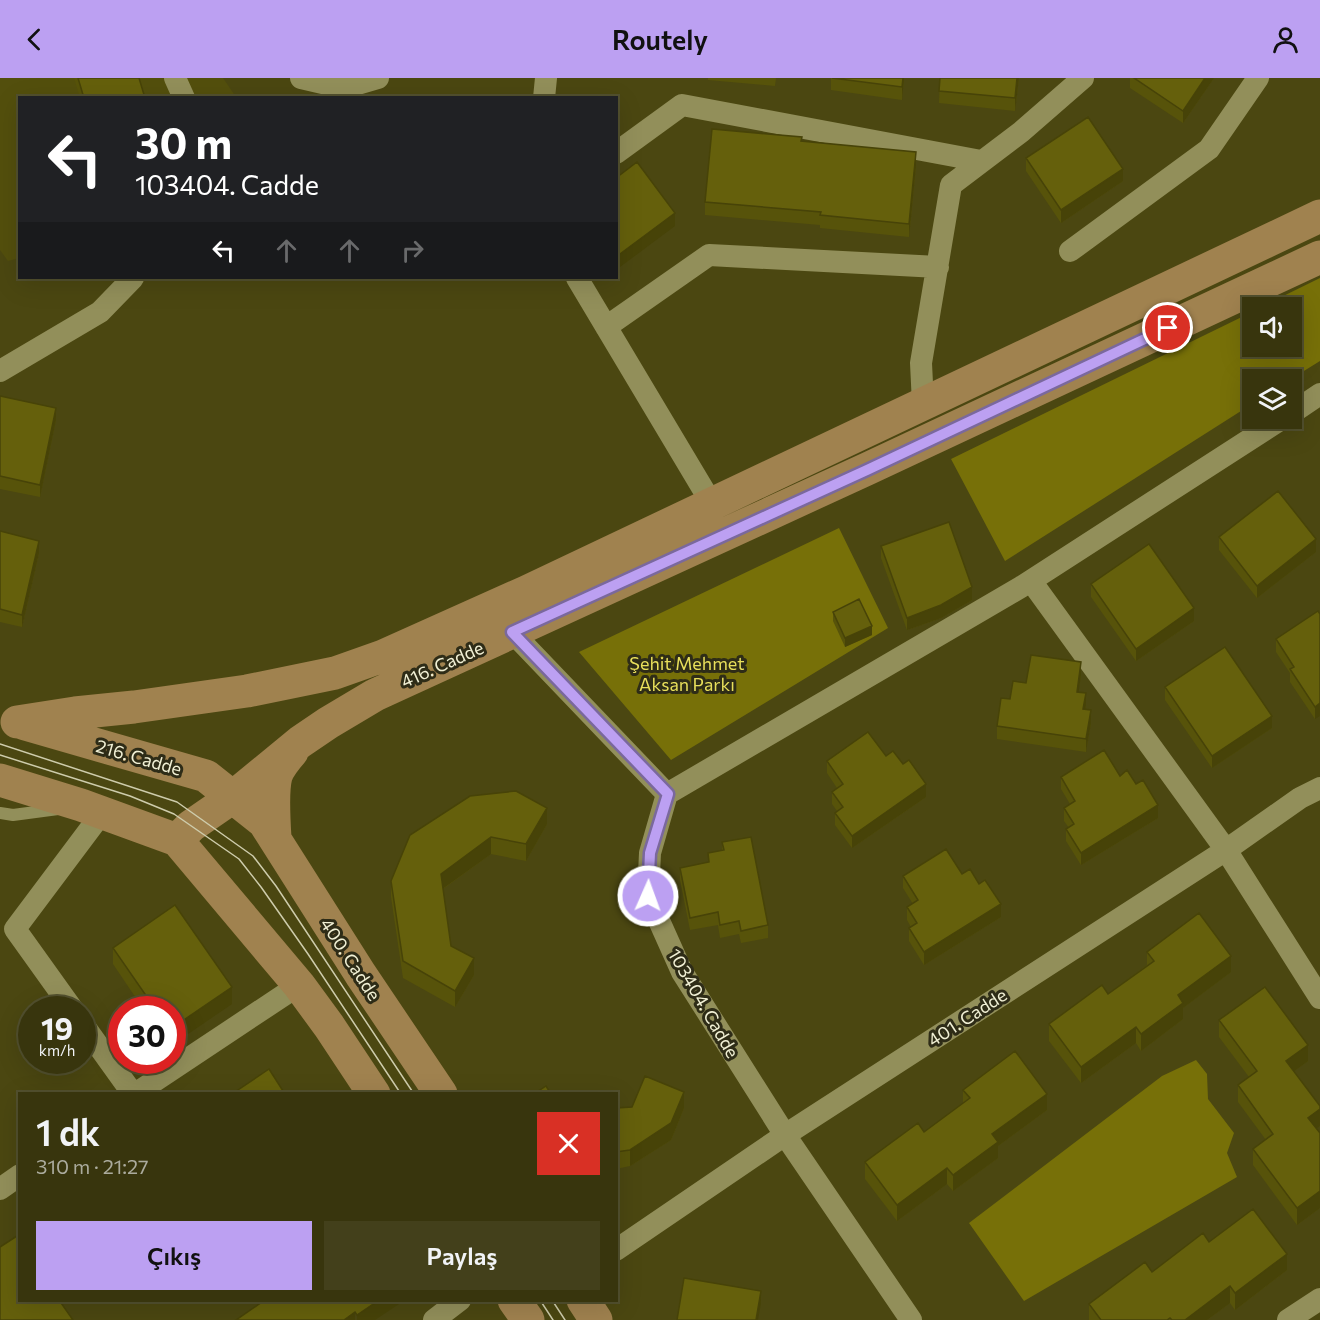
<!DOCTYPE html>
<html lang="tr">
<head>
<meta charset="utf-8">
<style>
	:root { --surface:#38350d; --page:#43401b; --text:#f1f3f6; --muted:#abab9d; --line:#52502e; --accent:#bca0f2 }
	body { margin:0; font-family:Commissioner,sans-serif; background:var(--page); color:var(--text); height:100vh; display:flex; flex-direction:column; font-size:22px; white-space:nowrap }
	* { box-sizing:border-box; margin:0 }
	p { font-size:20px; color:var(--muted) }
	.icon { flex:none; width:33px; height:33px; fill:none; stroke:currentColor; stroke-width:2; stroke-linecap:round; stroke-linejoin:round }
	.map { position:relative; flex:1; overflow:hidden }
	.side { position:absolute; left:18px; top:1014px; width:600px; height:210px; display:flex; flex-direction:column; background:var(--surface); border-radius:0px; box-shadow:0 6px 24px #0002,0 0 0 2px var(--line) }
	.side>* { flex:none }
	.banner { position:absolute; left:18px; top:18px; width:600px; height:183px; border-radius:0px; box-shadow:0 6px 24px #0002,0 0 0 2px var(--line); background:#202124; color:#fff; overflow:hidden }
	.buttons { position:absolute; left:1242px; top:219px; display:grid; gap:12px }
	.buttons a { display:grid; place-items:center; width:60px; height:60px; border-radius:0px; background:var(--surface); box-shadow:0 6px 24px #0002,0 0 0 2px var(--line); font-size:30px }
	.speed { position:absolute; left:18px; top:918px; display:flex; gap:12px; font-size:30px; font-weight:700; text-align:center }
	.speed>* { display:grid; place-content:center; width:78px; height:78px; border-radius:50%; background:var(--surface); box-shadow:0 6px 24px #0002,0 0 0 2px var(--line); line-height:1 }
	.speed small { font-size:15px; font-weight:400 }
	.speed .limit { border:9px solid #d22; background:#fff; color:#111 }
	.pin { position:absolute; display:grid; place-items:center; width:51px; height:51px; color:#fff; margin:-26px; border:3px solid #fff; border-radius:50%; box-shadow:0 2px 6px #0007 }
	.me { position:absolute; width:66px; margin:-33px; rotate:2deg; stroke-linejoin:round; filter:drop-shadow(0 0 4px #0008) }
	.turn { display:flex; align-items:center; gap:21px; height:126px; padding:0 18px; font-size:27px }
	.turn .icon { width:78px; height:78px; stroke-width:2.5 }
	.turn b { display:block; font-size:42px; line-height:51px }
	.lanes { display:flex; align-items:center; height:57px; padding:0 18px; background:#0003; justify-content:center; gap:30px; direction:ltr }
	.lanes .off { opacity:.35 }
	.round { display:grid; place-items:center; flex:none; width:63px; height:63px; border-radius:0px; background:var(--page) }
	.head { display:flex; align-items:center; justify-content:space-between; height:102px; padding:0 18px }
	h1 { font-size:36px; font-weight:600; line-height:45px }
	.cta { display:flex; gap:12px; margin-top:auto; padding:12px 18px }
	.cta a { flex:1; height:69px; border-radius:0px; background:var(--accent); color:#111; font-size:24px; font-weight:600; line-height:69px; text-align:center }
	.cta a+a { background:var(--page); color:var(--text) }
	header { display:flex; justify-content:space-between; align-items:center; height:78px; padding:0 18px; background:var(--accent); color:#111; font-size:27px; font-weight:600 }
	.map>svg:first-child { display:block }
	.built { fill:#534f0d }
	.green { fill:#777008 }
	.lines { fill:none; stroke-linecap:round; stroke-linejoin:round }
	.service { stroke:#928f5a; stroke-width:12 }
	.minor { stroke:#928f5a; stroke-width:22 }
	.secondary { stroke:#a0824f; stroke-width:33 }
	.tram { stroke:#ceccac; stroke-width:1.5 }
	.wall { fill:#57530a }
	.shaded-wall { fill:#474308 }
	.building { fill:#65600c; stroke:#474308; stroke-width:1.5 }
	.route-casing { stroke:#7a689d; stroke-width:15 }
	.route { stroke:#bca0f2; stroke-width:10 }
	.labels { text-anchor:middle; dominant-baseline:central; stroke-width:6; stroke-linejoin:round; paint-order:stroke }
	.park-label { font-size:18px; fill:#e8df5b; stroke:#2e2c17 }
	.street-label { font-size:18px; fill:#f1f0d5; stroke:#2e2c17 }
</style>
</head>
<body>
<header><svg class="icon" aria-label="back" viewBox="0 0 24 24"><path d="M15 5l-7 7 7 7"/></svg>Routely<svg class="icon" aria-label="person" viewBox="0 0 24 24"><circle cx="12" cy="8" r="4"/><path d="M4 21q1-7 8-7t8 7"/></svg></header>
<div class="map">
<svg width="1320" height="1242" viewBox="0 0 1320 1242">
	<rect width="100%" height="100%" fill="#4b4711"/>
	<path class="built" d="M0 0H223L236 19 20 20 19 180 8 183 0 172Z"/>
	<path class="green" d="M1320 200V283L1291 301 1252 302V326L1005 483 951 381 1252 234V268H1292V230L1261 229Z
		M839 450 888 550 671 682 579 574Z
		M1196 982 1207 996 1208 1021 1234 1055 1227 1075 1237 1099 1024 1223 969 1145 1162 998Z"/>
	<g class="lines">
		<path class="service" d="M0 735 13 737 58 731"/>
		<path class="minor" d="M175 0 184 20
			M301 0 344 10 378 0
			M544 20 546 0
			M616 75 682 27 981 83
			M1070 173 1209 71 1258 0
			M577 200 712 426
			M606 249 709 177 938 189
			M0 293 100 234 133 200
			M923 326 921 285 951 107 1021 54 1083 0
			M1292 335 1320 316
			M1031 503 1226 772 1320 920
			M512 554 667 716 650 775 648 818 682 894 785 1057 911 1242
			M667 716 1021 509 1283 340
			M73 932 15 851 102 735
			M82 945 133 1016
			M135 1016 299 907
			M0 1111 20 1097
			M616 1172 785 1057 1226 772 1300 720 1320 710
			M434 1242 460 1222
			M1288 1242 1320 1221"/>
		<path class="secondary" d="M17 644 75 635 134 629 247 613 335 595 383 578 526 514 1320 138
			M25 646 206 698 264 744 361 897 441 1016
			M0 702 81 727 177 762
			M275 760C274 744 272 713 276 698 279 689 285 682 292 674
			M177 762 191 748 233 719 300 664 328 645 375 617 867 391 1320 179
			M177 762 299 907 329 948 374 1016
			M514 1222 528 1242
			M583 1222 596 1242"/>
		<path class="tram" d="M0 666 177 724 253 778 276 808 414 1016
			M0 677 130 718 174 736 239 781 261 809 308 876 401 1016
			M540 1222 553 1242
			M552 1222 565 1242"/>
	</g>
	<path class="wall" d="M74 0H139L145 20H80Z
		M708 0H776L775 8 708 2Z
		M831 0H904L902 22 831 12Z
		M940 0H1019L1015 33 939 25Z
		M1130 0H1214L1183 45 1130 10Z
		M802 63 916 87 909 159 820 150V147L705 137V124Z
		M1026 80 1123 103 1061 145 1026 93Z
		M0 318 56 342 40 419 0 411Z
		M0 453 39 475 22 549 0 544Z
		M1219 459 1316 474 1257 520 1219 472Z
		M881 468 972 522 941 540 907 552 881 480Z
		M1091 506 1194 543 1136 583 1091 519Z
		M1318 533 1315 641 1290 604V595L1276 574V561Z
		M833 534 872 557 845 569 833 543Z
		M1081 597 1078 614 1086 627 1085 632 1091 645 1086 674 997 661V648L1010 621 1026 605Z
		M1165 609 1272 650 1212 690 1165 622Z
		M886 678 926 719 852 770 835 747V735L837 733 832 726V714L837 710 827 695V683Z
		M1120 698 1158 740 1081 787 1066 763V751L1069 750 1064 743V730L1070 726 1061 711V699Z
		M547 746 526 783 491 776 443 811 451 868 474 897 455 929 403 900 391 819V803L410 757Z
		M722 764 768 847V860L741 865 739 856 720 860 718 847 690 852 680 802V790L708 784V775L722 772Z
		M962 796 1001 839 924 887 909 863V850L911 849 907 842V829L913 826 903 810V798Z
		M113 870 232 926 172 932H144L113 886Z
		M1147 874 1231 894 1183 930V941L1141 973 1136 965 1081 1005 1049 963V946L1108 916 1147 887Z
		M1219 942 1308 983 1294 993 1320 1028V1048L1316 1050 1320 1055V1130L1297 1147 1253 1087V1071L1266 1062 1238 1024V1007L1249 999 1219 959Z
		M963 1012 1047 1032 998 1068V1080L953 1113 947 1106 897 1143 865 1101V1084L924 1054 963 1025Z
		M616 1030H684L671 1062 630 1088 616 1091Z
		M1209 1164 1287 1192 1235 1232 1230 1225 1207 1242H1089V1226Z"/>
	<path class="shaded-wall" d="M903 0H904L902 22V9Z
		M1017 0H1019L1015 33V20Z
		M1205 0H1214L1183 45V33Z
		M916 74V87L909 159V146Z
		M1123 91V103L1061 145V132Z
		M675 135V148L616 192V179Z
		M56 330V342L40 419V407Z
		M1316 461V474L1257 520V508Z
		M39 463V475L22 549V537Z
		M972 509V522L941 540 907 552V540Z
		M1194 530V543L1136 583V571Z
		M872 548V557L845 569V560Z
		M1081 584V597L1077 626V614Z
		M1086 615V627L1083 644V631Z
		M1320 625V638L1315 641V629Z
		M1091 632V645L1086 674V661Z
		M1272 638V650L1212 690V678Z
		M926 706V719L852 770V758Z
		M1158 727V740L1081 787V775Z
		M547 730V746L526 783V766Z
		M491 759V776L441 812V796Z
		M1001 826V839L924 887V874Z
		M1231 878V894L1183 930V941L1141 973V956L1178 917Z
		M474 880V897L455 929V913Z
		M232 909V926L172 967V950Z
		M1136 949V965L1081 1005V989Z
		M1308 967V983L1286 999V983Z
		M684 1014V1030L671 1062 630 1088V1072Z
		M1047 1016V1032L998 1068V1080L953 1113V1097L992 1056Z
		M1320 1031V1048L1308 1056V1040Z
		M947 1090V1106L897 1143V1127Z
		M1320 1113V1130L1297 1147V1130Z
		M1287 1176V1192L1235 1232V1215Z
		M1230 1208V1225L1207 1242H1185Z
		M761 1213V1225L758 1242H756Z
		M379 1222H405L375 1242H357V1237Z
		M355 1234V1242H344Z"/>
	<path class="building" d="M78 0H139L145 20H84Z
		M832 0H903L902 9Z
		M940 0H1017L1015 20 939 13Z
		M1134 0H1205L1183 33Z
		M1088 39 1123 91 1061 132 1026 80Z
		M712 51 802 59 801 63 916 74 909 146 820 137 821 134 705 124Z
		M637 84 675 135 616 179V100Z
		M0 318 56 330 40 407 0 398Z
		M1278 413 1316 461 1257 508 1219 459Z
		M949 444 972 509 941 527 907 540 881 468Z
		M0 453 39 463 22 537 0 531Z
		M1149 466 1194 530 1136 571 1091 506Z
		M859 521 872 548 845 560 833 534Z
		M1318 533 1320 536V625L1315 629 1290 591 1294 589 1276 561Z
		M1225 569 1272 638 1212 678 1165 609Z
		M1031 577 1081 584 1077 614 1086 615 1083 631 1091 632 1086 661 997 648 1001 620 1010 621 1013 603 1026 605Z
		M868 654 886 678 893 673 903 686 909 682 926 706 852 758 835 735 843 729 832 714 843 706 827 683Z
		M1104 672 1120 698 1127 692 1136 706 1143 702 1158 727 1081 775 1066 751 1074 746 1064 730 1075 723 1061 699Z
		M516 713 547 730 526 766 491 759 441 796 451 868 474 880 455 913 403 883 391 803 410 757 470 718Z
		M751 759 768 847 741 853 739 843 720 847 718 834 690 840 680 790 709 784 708 775 724 772 722 764Z
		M946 771 962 796 970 791 979 806 985 802 1001 826 924 874 909 850 917 845 907 829 918 822 903 798Z
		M175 827 232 909 172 950V932H156L113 870Z
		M1199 835 1231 878 1178 917 1183 925 1141 956 1136 949 1081 989 1049 946 1102 907 1108 916 1154 883 1147 874Z
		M1265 909 1308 967 1286 983 1320 1028V1031L1308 1040 1320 1055V1113L1297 1130 1253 1071 1273 1056 1238 1007 1257 993 1219 942Z
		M1015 973 1047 1016 992 1056 998 1064 953 1097 947 1090 897 1127 865 1084 918 1045 924 1054 970 1020 963 1012Z
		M269 991 285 1016H232Z
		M645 998 684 1014 671 1045 630 1072 616 1074V1030L632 1029Z
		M546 1008 551 1016H534Z
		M1253 1131 1287 1176 1235 1215 1230 1208 1185 1242H1172L1170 1240 1167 1242H1101L1089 1226 1145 1184 1152 1194 1203 1155 1209 1164Z
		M20 1156V1222H59L73 1242H0V1169Z
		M684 1200 761 1213 756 1242H677Z
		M265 1222H379L357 1237 355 1234 344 1242H236Z"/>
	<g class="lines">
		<g class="route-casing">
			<path id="route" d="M648 818 650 775 668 716 512 554 867 392 1168 250"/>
		</g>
		<use href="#route" class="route"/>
	</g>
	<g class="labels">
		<g class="park-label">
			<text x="687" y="585">Şehit Mehmet<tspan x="687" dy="21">Aksan Parkı</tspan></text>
		</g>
		<g class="street-label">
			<text transform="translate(442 586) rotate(-24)">416. Cadde</text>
			<text transform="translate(139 679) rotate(16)">216. Cadde</text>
			<text transform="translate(351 881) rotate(57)">400. Cadde</text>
			<text transform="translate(704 925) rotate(60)">103404. Cadde</text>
			<text transform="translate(967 939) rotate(-33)">401. Cadde</text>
		</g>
	</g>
</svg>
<div class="buttons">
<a><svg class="icon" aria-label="sound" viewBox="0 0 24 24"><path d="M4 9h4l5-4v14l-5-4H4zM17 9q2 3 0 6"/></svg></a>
<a><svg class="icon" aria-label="layers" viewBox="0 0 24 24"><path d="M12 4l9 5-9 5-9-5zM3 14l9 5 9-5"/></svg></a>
</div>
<div class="speed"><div>19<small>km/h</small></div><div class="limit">30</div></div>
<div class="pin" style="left:1168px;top:250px;background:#d93025"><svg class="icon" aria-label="arrive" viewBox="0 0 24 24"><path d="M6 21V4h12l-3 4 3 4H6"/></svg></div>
<svg class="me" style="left:648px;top:818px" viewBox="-20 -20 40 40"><circle r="17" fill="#bca0f2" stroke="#fff" stroke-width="3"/><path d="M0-11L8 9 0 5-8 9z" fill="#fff"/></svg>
<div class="banner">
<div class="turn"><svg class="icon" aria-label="left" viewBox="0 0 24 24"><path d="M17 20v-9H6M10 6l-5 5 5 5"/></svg><div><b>30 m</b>103404. Cadde</div></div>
<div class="lanes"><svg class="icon" aria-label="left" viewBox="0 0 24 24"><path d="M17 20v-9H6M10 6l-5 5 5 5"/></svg><svg class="icon off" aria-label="ahead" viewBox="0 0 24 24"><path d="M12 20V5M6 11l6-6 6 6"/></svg><svg class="icon off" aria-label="ahead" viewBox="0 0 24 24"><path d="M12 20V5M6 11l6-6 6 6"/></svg><svg class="icon off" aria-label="right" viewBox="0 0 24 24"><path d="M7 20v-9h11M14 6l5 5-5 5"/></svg></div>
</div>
<section class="side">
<div class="head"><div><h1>1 dk</h1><p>310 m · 21:27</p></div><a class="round" style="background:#d93025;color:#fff"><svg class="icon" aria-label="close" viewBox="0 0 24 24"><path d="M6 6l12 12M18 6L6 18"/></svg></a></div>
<div class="cta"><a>Çıkış</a><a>Paylaş</a></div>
</section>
</div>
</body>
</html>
